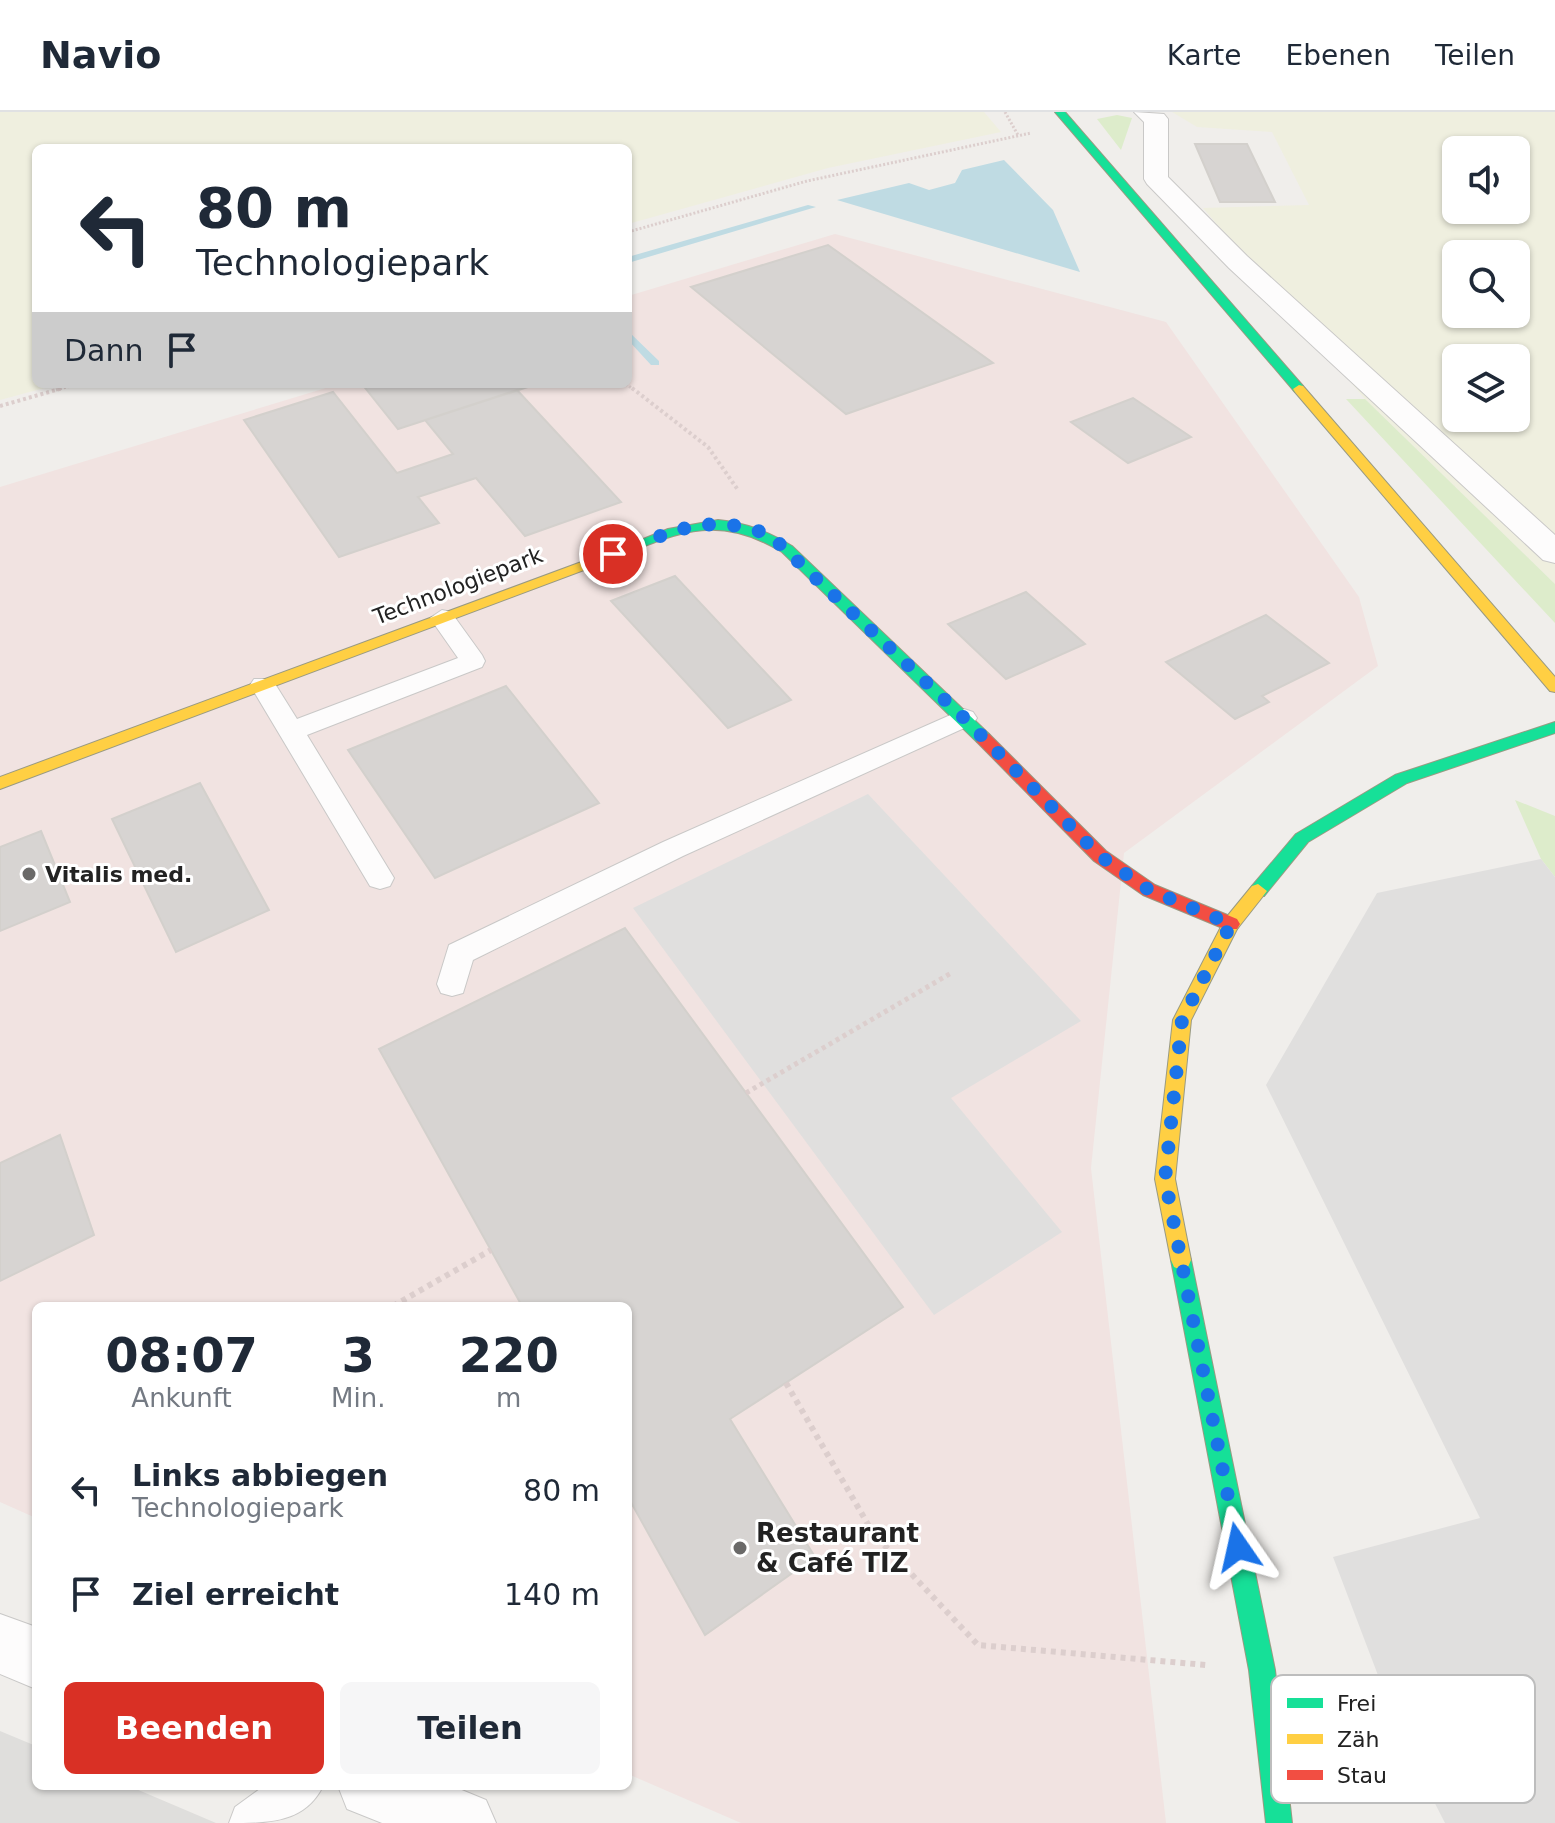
<!DOCTYPE html>
<html lang="de">
<head>
<meta charset="utf-8">
<style>
	:root { --surface:#fff; --page:#f6f6f7; --text:#1f2937; --muted:#747a83; --line:#e0e1e3; --accent:#d93025 }
	body { margin:0; font-family:"DejaVu Sans",sans-serif; background:var(--page); color:var(--text); height:100vh; display:flex; flex-direction:column; font-size:30px; white-space:nowrap }
	* { box-sizing:border-box; margin:0 }
	p { font-size:26px; color:var(--muted) }
	.icon { flex:none; width:44px; height:44px; fill:none; stroke:currentColor; stroke-width:2; stroke-linecap:round; stroke-linejoin:round }
	.map { position:relative; flex:1; overflow:hidden }
	.panel { position:absolute; left:32px; top:1190px; width:600px; height:488px; display:flex; flex-direction:column; background:var(--surface); border-radius:12px; box-shadow:0 2px 6px #0004 }
	.panel>* { flex:none }
	.top-card { position:absolute; left:32px; top:32px; width:600px; height:244px; border-radius:12px; box-shadow:0 2px 6px #0004; background:#fff; color:var(--text); overflow:hidden }
	.buttons { position:absolute; left:1442px; top:24px; display:grid; gap:16px }
	.buttons a { display:grid; place-items:center; width:88px; height:88px; border-radius:12px; background:var(--surface); box-shadow:0 2px 6px #0004; font-size:40px }
	.pin { position:absolute; display:grid; place-items:center; width:68px; height:68px; color:#fff; margin:-34px; border:4px solid #fff; border-radius:50%; box-shadow:0 2px 8px #0007 }
	.me { position:absolute; width:88px; margin:-44px; rotate:349deg; stroke-linejoin:round; filter:drop-shadow(0 0 6px #0008) }
	.turn { display:flex; align-items:center; gap:28px; height:168px; padding:0 32px; font-size:36px }
	.turn .icon { width:104px; height:104px; stroke-width:2.5 }
	.turn b { display:block; font-size:56px; line-height:68px }
	.then { display:flex; align-items:center; height:76px; padding:0 32px; background:#0003; gap:16px; font-size:30px }
	.eta { display:flex; justify-content:space-evenly; align-items:center; height:136px; text-align:center }
	.eta b { font-size:48px; font-weight:800; line-height:56px }
	.primary-button { display:flex; gap:16px; margin-top:auto; padding:16px 32px }
	.primary-button a { flex:1; height:92px; border-radius:12px; background:var(--accent); color:#fff; font-size:32px; font-weight:800; line-height:92px; text-align:center }
	.primary-button a+a { background:var(--page); color:var(--text) }
	ul { padding:0; list-style:none }
	li { display:flex; align-items:center; gap:24px; height:104px; padding:0 32px }
	li div { flex:1 }
	li b { display:block; font-size:30px }
	li em { font-style:normal }
	header { display:flex; align-items:center; gap:48px; box-sizing:border-box; height:112px; padding:0 40px; background:var(--surface); border-bottom:2px solid var(--line) }
	header strong { font-size:38px }
	nav { display:flex; gap:44px; margin-inline-start:auto; font-size:28px }
	.map>svg:first-child { display:block }
	.residential { fill:#dfdedc }
	.commercial { fill:#f1e3e1 }
	.farmland { fill:#efefdf; fill-rule:evenodd }
	.grass { fill:#ddeccb }
	.parking { fill:#e0dfde }
	.water { fill:#bfdbe3 }
	.lines { fill:none; stroke-linecap:round; stroke-linejoin:round }
	.stream { fill:#bfdbe3; fill-rule:evenodd }
	.building { fill:#d7d4d2; stroke:#d3d0cc; stroke-width:2 }
	.lane-casing { stroke:#c9c8c7; stroke-width:2 }
	.street-casing { stroke:#c9c8c7; stroke-width:2 }
	.fast-casing { stroke:#999a82; stroke-width:2 }
	.slow-casing { stroke:#999a82; stroke-width:2 }
	.jam-casing { stroke:#999a82; stroke-width:2 }
	.path-far3 { stroke:#dccecd; stroke-width:3; stroke-dasharray:2 2; stroke-linecap:butt }
	.path-far2 { stroke:#dccecd; stroke-width:4; stroke-dasharray:3 3; stroke-linecap:butt }
	.path-far1 { stroke:#dccecd; stroke-width:5; stroke-dasharray:4 4; stroke-linecap:butt }
	.path { stroke:#dccecd; stroke-width:6; stroke-dasharray:5 5; stroke-linecap:butt }
	.lane { fill:#fdfcfc; fill-rule:evenodd }
	.street { fill:#fdfcfc; fill-rule:evenodd }
	.fast { fill:#16e098; fill-rule:evenodd }
	.slow { fill:#ffcf43; fill-rule:evenodd }
	.jam { fill:#f24e42; fill-rule:evenodd }
	.route { stroke:#1a73e8; stroke-width:14; stroke-dasharray:0 25.2 }
	.poi-dot { fill:#6a6968; stroke:#fff; stroke-width:3 }
	.labels { text-anchor:middle; dominant-baseline:central; stroke-width:6; stroke-linejoin:round; paint-order:stroke }
	.street-label { font-size:22px; fill:#222; stroke:#fff }
	.poi-label { font-size:22px; font-weight:bold; fill:#222; stroke:#fff; text-anchor:start }
	.near-poi-label { font-size:26px; font-weight:bold; fill:#222; stroke:#fff; text-anchor:start }
	.key { fill:#fff; stroke:#bdbdbd; stroke-width:2 }
	.key-label { font-size:22px; fill:#222 }
</style>
</head>
<body>
<header>
<strong>Navio</strong>
<nav><a>Karte</a><a>Ebenen</a><a>Teilen</a></nav>
</header>
<div class="map">
<svg width="1555" height="1711" viewBox="0 0 1555 1711">
	<rect width="100%" height="100%" fill="#f0eeeb"/>
	<path class="residential" d="M0 1619 36 1634V1674H129L216 1711H0Z"/>
	<path class="commercial" d="M835 122 1166 210 1359 485 1378 554 1124 741 1091 1056 1166 1711H741L628 1662V1194H36V1406L0 1390V375L339 272H628V184Z"/>
	<path class="farmland" d="M0 0H984L1001 20 828 56 628 112V36H36V272H59L0 288Z
		M1172 0H1555V472L1365 287 1203 96 1309 93 1272 20 1197 15ZM1456 38H1516V98H1456ZM1456 142H1516V202H1456ZM1456 246H1516V306H1456Z"/>
	<path class="grass" d="M1117 3 1132 6 1121 38 1097 7Z
		M1346 287H1365L1555 472V511Z
		M1515 688 1555 704V765L1541 747Z"/>
	<path class="parking" d="M868 682 1081 909 951 986 1062 1120 934 1203 633 796Z
		M1541 747 1555 765V1711H1445L1403 1629 1333 1445 1480 1406 1266 973 1377 781Z"/>
	<path class="water" d="M1004 48 1053 98 1080 160 837 88 909 71 929 78 955 71 962 58Z"/>
	<g class="lines">
		<path class="stream" d="M808 93 816 95 628 151V145Z
			M628 219 659 249V253H651L628 228Z"/>
	</g>
	<path class="building" d="M1195 32H1247L1275 90H1220Z
		M828 133 993 251 846 302 691 175Z
		M362 272H537L398 317Z
		M517 278 621 390 525 424 476 366 418 385 439 411 339 445 244 308 333 280 397 361 453 342 425 308Z
		M1133 286 1191 325 1128 351 1071 310Z
		M675 464 791 588 728 616 611 489Z
		M1026 480 1085 532 1006 567 948 512Z
		M1266 503 1329 551 1262 584 1269 590 1235 607 1166 550Z
		M506 574 599 691 435 766 348 638Z
		M200 671 269 798 176 840 112 707Z
		M41 719 70 790 0 819V735Z
		M625 816 903 1195 730 1307 815 1445 705 1523 628 1385V1194H522L379 937Z
		M60 1023 94 1123 0 1169V1051Z"/>
	<g class="lines">
		<g class="lane-casing">
			<path id="lane" d="M442 498 451 500 482 543 485 549 482 555 307 623 394 766 390 774 380 777 370 774 250 573 254 567H272L297 607 458 546 430 506Z
				M964 597 973 600 977 606 973 612 683 744 473 848 463 881 452 884 441 881 437 872 449 833 663 730Z
				M264 1674H323C305 1711 269 1711 229 1711L235 1695Z"/>
		</g>
		<g class="street-casing">
			<path id="street" d="M1134 0 1164 2 1168 7V65L1247 144 1555 423V451L1543 448 1229 156 1147 72 1144 67V10Z
				M0 1502 36 1515V1577L0 1562Z
				M338 1674H452L486 1688 496 1711H382L347 1697Z"/>
		</g>
		<g class="fast-casing">
			<path id="fast" d="M1055 0H1065L1303 274V280H1295Z
				M718 408C746 411 767 419 792 434L989 622 991 626 989 630H977L782 440C715 399 675 422 608 449L603 450 596 446 668 417Z
				M1555 610V621L1407 671 1308 730 1264 784H1252L1249 779 1252 774 1296 722 1395 663Z
				M1181 1138 1188 1141 1191 1148 1275 1558 1292 1711H1266L1249 1558 1171 1148 1174 1141Z"/>
		</g>
		<g class="slow-casing">
			<path id="slow" d="M1299 273 1303 274 1555 565V580L1550 579 1295 280 1293 277Z
				M603 442 608 443V449L0 677V665Z
				M1258 772 1267 779 1237 817 1191 908 1175 1067 1191 1148 1188 1155 1181 1158 1174 1155 1171 1148 1155 1067 1173 908 1225 807 1252 774Z"/>
		</g>
		<g class="jam-casing">
			<path id="jam" d="M983 620 989 622 1106 739 1155 773 1237 807 1240 812 1237 817H1225L1143 783 1094 749 977 630 975 626 977 622Z"/>
		</g>
		<path class="path-far3" d="M1005 0 1018 23
			M628 120 807 69 1031 21
			M626 272 634 278
			M56 278 78 272"/>
		<path class="path-far2" d="M632 276 708 335 738 378
			M0 294 63 276"/>
		<path class="path-far1" d="M746 981 953 860"/>
		<path class="path" d="M393 1194 491 1138
			M786 1271 873 1421 978 1533 1206 1553"/>
		<use href="#lane" class="lane"/>
		<use href="#street" class="street"/>
		<use href="#fast" class="fast"/>
		<use href="#slow" class="slow"/>
		<use href="#jam" class="jam"/>
	</g>
	<g class="lines">
		<path class="route" d="M613 442C673 420 706 399 770 423L964 606 1100 744 1149 778 1231 812 1182 908 1165 1067 1238 1435"/>
	</g>
	<g class="poi-dot">
		<circle cx="29" cy="762" r="8"/>
		<circle cx="740" cy="1436" r="8"/>
	</g>
	<g class="labels">
		<g class="street-label">
			<text transform="translate(458 474) rotate(-21)">Technologiepark</text>
		</g>
		<g class="poi-label">
			<text x="45" y="762">Vitalis med.</text>
		</g>
		<g class="near-poi-label">
			<text x="756" y="1421">Restaurant<tspan x="756" dy="30">&amp; Café TIZ</tspan></text>
		</g>
	</g>
	<rect x="1271" y="1563" width="264" height="128" rx="12" class="key"/>
	<rect x="1287" y="1586" width="36" height="10" fill="#16e098"/>
	<rect x="1287" y="1622" width="36" height="10" fill="#ffcf43"/>
	<rect x="1287" y="1658" width="36" height="10" fill="#f24e42"/>
	<g class="key-label">
		<text x="1337" y="1599">Frei</text>
		<text x="1337" y="1635">Zäh</text>
		<text x="1337" y="1671">Stau</text>
	</g>
</svg>
<div class="buttons">
<a><svg class="icon" aria-label="sound" viewBox="0 0 24 24"><path d="M4 9h4l5-4v14l-5-4H4zM17 9q2 3 0 6"/></svg></a>
<a><svg class="icon" aria-label="search" viewBox="0 0 24 24"><circle cx="10" cy="10" r="6"/><path d="M15 15l6 6"/></svg></a>
<a><svg class="icon" aria-label="layers" viewBox="0 0 24 24"><path d="M12 4l9 5-9 5-9-5zM3 14l9 5 9-5"/></svg></a>
</div>
<div class="pin" style="left:613px;top:442px;background:#d93025"><svg class="icon" aria-label="arrive" viewBox="0 0 24 24"><path d="M6 21V4h12l-3 4 3 4H6"/></svg></div>
<svg class="me" style="left:1238px;top:1435px" viewBox="-20 -20 40 40"><path d="M0-17L14 15 0 8-14 15z" fill="#1a73e8" stroke="#fff" stroke-width="4"/></svg>
<div class="top-card">
<div class="turn"><svg class="icon" aria-label="left" viewBox="0 0 24 24"><path d="M17 20v-9H6M10 6l-5 5 5 5"/></svg><div><b>80 m</b>Technologiepark</div></div>
<div class="then">Dann<svg class="icon" aria-label="arrive" viewBox="0 0 24 24"><path d="M6 21V4h12l-3 4 3 4H6"/></svg></div>
</div>
<section class="panel">
<div class="eta">
<div><b>08:07</b><p>Ankunft</p></div>
<div><b>3</b><p>Min.</p></div>
<div><b>220</b><p>m</p></div>
</div>
<ul>
<li><svg class="icon" aria-label="left" viewBox="0 0 24 24"><path d="M17 20v-9H6M10 6l-5 5 5 5"/></svg><div><b>Links abbiegen</b><p>Technologiepark</p></div><em>80 m</em></li>
<li><svg class="icon" aria-label="arrive" viewBox="0 0 24 24"><path d="M6 21V4h12l-3 4 3 4H6"/></svg><div><b>Ziel erreicht</b></div><em>140 m</em></li>
</ul>
<div class="primary-button"><a>Beenden</a><a>Teilen</a></div>
</section>
</div>
</body>
</html>
